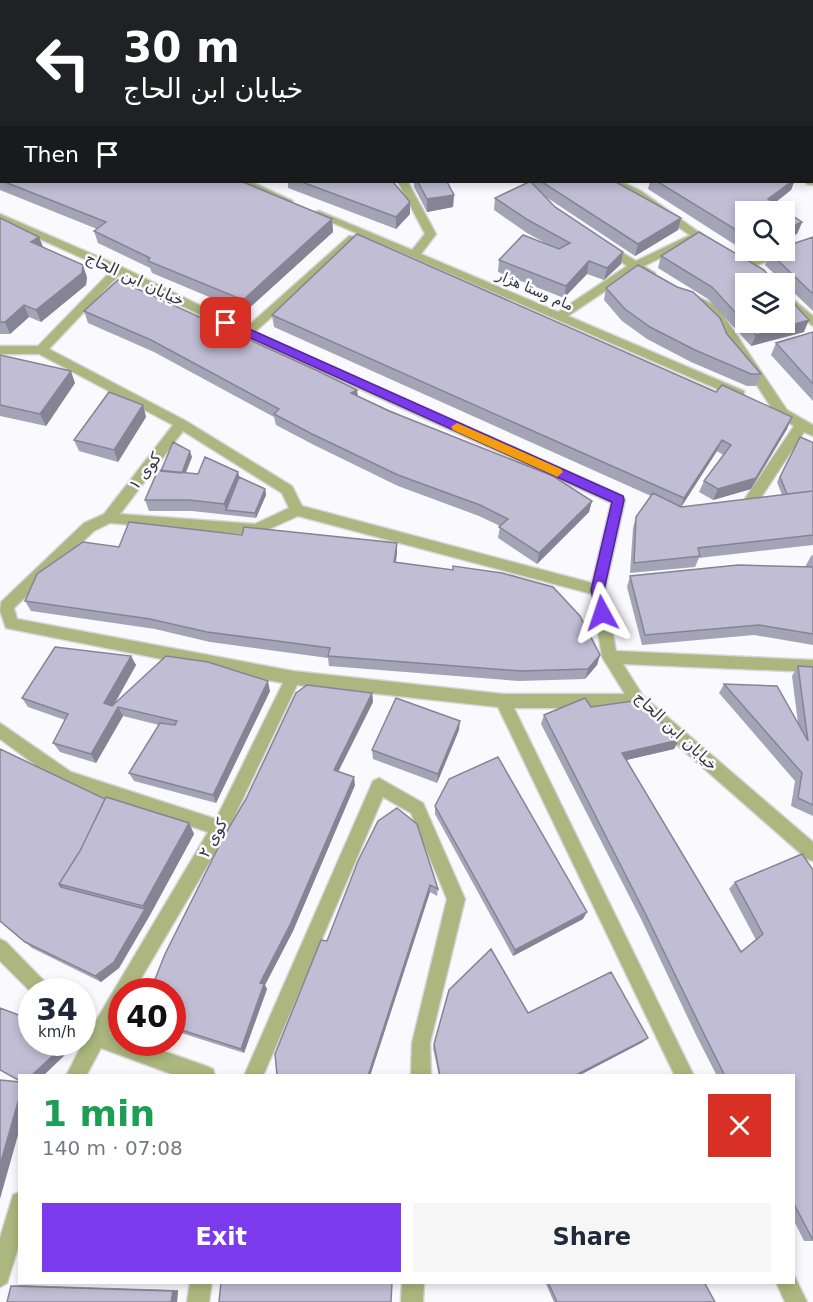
<!DOCTYPE html>
<html lang="en">
<head>
<meta charset="utf-8">
<style>
	:root { --surface:#fff; --page:#f6f6f7; --text:#1f2937; --muted:#747a83; --accent:#7c3aed }
	body { margin:0; font-family:"DejaVu Sans","Noto Sans Arabic",sans-serif; background:var(--page); color:var(--text); height:100vh; display:flex; flex-direction:column; font-size:22px; white-space:nowrap }
	* { box-sizing:border-box; margin:0 }
	p { font-size:20px; color:var(--muted) }
	.icon { flex:none; width:33px; height:33px; fill:none; stroke:currentColor; stroke-width:2; stroke-linecap:round; stroke-linejoin:round }
	.map { position:relative; flex:1; overflow:hidden }
	.details { position:absolute; left:18px; top:1074px; width:777px; height:210px; display:flex; flex-direction:column; background:var(--surface); border-radius:0px; box-shadow:0 3px 9px #0003 }
	.details>* { flex:none }
	.banner { position:absolute; left:0px; top:0px; width:813px; height:183px; box-shadow:0 3px 9px #0003; background:#202124; color:#fff; overflow:hidden }
	.tools { position:absolute; left:735px; top:201px; display:grid; gap:12px }
	.tools a { display:grid; place-items:center; width:60px; height:60px; border-radius:0px; background:var(--surface); box-shadow:0 3px 9px #0003; font-size:30px }
	.speed { position:absolute; left:18px; top:978px; display:flex; gap:12px; font-size:30px; font-weight:700; text-align:center }
	.speed>* { display:grid; place-content:center; width:78px; height:78px; border-radius:50%; background:var(--surface); box-shadow:0 3px 9px #0003; line-height:1 }
	.speed small { font-size:15px; font-weight:400 }
	.speed .limit { border:9px solid #d22; background:#fff; color:#111 }
	.pin { position:absolute; display:grid; place-items:center; width:51px; height:51px; color:#fff; margin:-26px; border-radius:12px; box-shadow:0 3px 9px #0006 }
	.me { position:absolute; width:66px; margin:-33px; rotate:355deg; stroke-linejoin:round; filter:drop-shadow(0 0 4px #0008) }
	.turn { display:flex; align-items:center; gap:21px; height:126px; padding:0 24px; font-size:27px }
	.turn .icon { width:78px; height:78px; stroke-width:2.5 }
	.turn b { display:block; font-size:42px; line-height:51px }
	.then { display:flex; align-items:center; height:57px; padding:0 24px; background:#0003; gap:12px; font-size:22px }
	.round { display:grid; place-items:center; flex:none; width:63px; height:63px; border-radius:0px; background:var(--page) }
	.summary { display:flex; align-items:center; justify-content:space-between; height:102px; padding:0 24px }
	h1 { font-size:36px; font-weight:800; line-height:45px; color:#1e9e55 }
	.button { display:flex; gap:12px; margin-top:auto; padding:12px 24px }
	.button a { flex:1; height:69px; border-radius:0px; background:var(--accent); color:#fff; font-size:24px; font-weight:800; line-height:69px; text-align:center }
	.button a+a { background:var(--page); color:var(--text) }
	.map>svg:first-child { display:block }
	.lines { fill:none; stroke-linecap:round; stroke-linejoin:round }
	.minor-casing { stroke:#d7d6dc; stroke-width:3 }
	.minor { fill:#acb67e; fill-rule:evenodd }
	.wall { fill:#a5a3b6 }
	.shaded-wall { fill:#868494 }
	.building { fill:#c0bdd4; stroke:#868494; stroke-width:1.5 }
	.route { fill:#7c3aed; stroke:#51269a; stroke-width:1.5 }
	.slow { fill:#f59e0b }
	.labels { text-anchor:middle; dominant-baseline:central; stroke-width:5; stroke-linejoin:round; paint-order:stroke }
	.far-street-label { font-size:14px; fill:#383740; stroke:#faf9fe }
	.street-label { font-size:16px; fill:#383740; stroke:#faf9fe }
</style>
</head>
<body>
<div class="map">
<svg width="813" height="1302" viewBox="0 0 813 1302">
	<rect width="100%" height="100%" fill="#faf9fe"/>
	<g class="lines">
		<g class="minor-casing">
			<path id="minor" d="M166 0H174V2H166Z
				M301 0H309V2H301Z
				M337 0H347L348 2H338Z
				M0 5 2 6V12H0Z
				M813 84V96H812V85Z
				M812 179 813 185 807 184 806 182H812Z
				M239 182H252L293 201 284 203Z
				M398 182H408L436 234 421 254 558 312 627 266 602 249V245H610L636 261 690 235 610 182H622L641 191 707 238 702 241 697 240 644 266 655 273V279H647L635 271 568 316 744 391V397H736L310 213 319 211 412 250 425 234Z
				M0 214 122 267 246 328 349 236H357V240L255 332 623 496 625 500 605 590 616 651 813 660V672L623 664 643 696 813 842V861L807 859 635 708H514L694 1076H675L498 707 297 685 226 834 133 992H122V1011L110 1033 122 1037V1042H138L206 1066 213 1069 215 1076H177L101 1048 86 1076H66L84 1041 82 1018 94 1024 208 832 60 783 0 739V723L71 772 216 819 283 683 6 628 0 611 1 602 84 523 104 514 173 425 39 354H0V346H38L111 271 0 221ZM119 275 243 336 611 503 592 583 302 506 292 486 186 421 49 349ZM183 431 282 493 289 508 255 524 120 514ZM298 516 592 594 602 657 625 694H503L293 671 17 619 14 608 94 531 110 523 256 535Z
				M813 238V245L757 265 776 284H764L743 264 776 250H784V247Z
				M688 292 717 306 787 410 813 425V436L804 432 756 505H746L744 501 746 497 794 426 772 413 771 407 709 312 684 299 682 296Z
				M784 292 813 316V326L784 303Z
				M379 778 423 803 465 899 430 1043 431 1076H411L412 1043 447 899 411 813 383 797 263 1076H244L373 781Z
				M0 939 6 942 49 986 52 992 32 993 0 961Z
				M20 1192V1242L7 1283 0 1287V1238L13 1195Z
				M794 1275 807 1302H785L776 1282H794Z
				M190 1282H212L209 1302H187Z
				M402 1282H424L423 1302H401Z"/>
		</g>
		<use href="#minor" class="minor"/>
	</g>
	<path class="wall" d="M374 0H508L507 2H377Z
		M786 0H813V59L812 64V2H786Z
		M0 13H2V104H0Z
		M813 113V134H812V118Z
		M0 123 2 124V182H243L332 219 333 232 245 312 152 273 150 268 98 243 94 231 97 229 0 190Z
		M288 182H393L410 202V214L396 229 288 188Z
		M414 182H447L454 195 453 207 427 212 414 187Z
		M522 182H616L681 218 678 230 635 256 546 197 555 207 621 264 604 280 587 274 564 298 498 272 499 260 549 245 527 233 494 210 495 198 525 183Z
		M650 182H794L791 190 775 203 802 222 797 234 746 212V250H761L751 255 648 189Z
		M0 218 87 277 86 285 41 322 29 317 10 334H0Z
		M813 237V311L765 265 770 253Z
		M661 256 804 332 751 346 708 299 658 268Z
		M606 288 727 334 761 374 756 386H747L691 362 647 339 622 321 604 300Z
		M84 311 357 390 358 396 592 501 589 512 537 564 498 538 500 526 479 516 398 486 314 445 276 425 274 417 154 352 88 323Z
		M272 315 787 429 751 489 713 500 699 492 704 481 723 455 717 451 681 507 782 495 777 482 800 437 813 444V545L699 558 695 567 630 573 633 528 636 517 651 496 274 327Z
		M813 332V401L771 355 776 343Z
		M0 355 75 383 46 426 0 416Z
		M143 405 146 417 118 462 79 451 74 440Z
		M192 457 186 473 198 474 238 472 239 477 265 489 266 495 256 518 192 511H149L145 500 161 471Z
		M242 535 397 543V553L396 562 600 655 597 665 585 679 519 681 329 666 328 658 210 642 155 629 31 611 25 601 119 547Z
		M813 555V645L754 635 642 645 627 587 630 576 805 567 811 556Z
		M131 656 136 665 114 705 270 691 216 803 134 781 129 773 159 725 123 716 96 763 60 752 53 743 65 720 28 707 22 698Z
		M798 666 813 667V816L791 806 795 781 719 693 724 684 798 723 792 676Z
		M372 693 373 702 338 772 355 785 293 931 265 985 267 989 244 1053 172 1030V992Z
		M591 707 679 740 674 749 626 760 741 952 756 940 729 889 735 882 802 854 813 1241H804L794 1221V1076H717L697 1037 641 919 541 724 544 715Z
		M459 730 437 783 373 759 372 750Z
		M105 799 189 823 194 834 150 915 119 968 101 982 32 948 0 921Z
		M435 806 583 919 513 956 435 814Z
		M378 821 438 889 437 896 430 892 370 1076H277V1075L327 941Z
		M528 1013 643 1042 578 1076H439L433 1048 434 1044Z
		M545 1282H704L715 1302H554Z
		M20 1285 178 1290 177 1302 11 1286Z"/>
	<path class="shaded-wall" d="M791 182H794L791 190 764 211 768 199Z
		M454 195 453 207 427 212V199Z
		M410 202V214L396 229V217Z
		M681 218 678 230 635 256 638 244Z
		M332 219 333 232 245 312 243 300Z
		M802 222 797 234 784 240V230Z
		M39 237 44 249 31 242Z
		M753 250H761L751 255Z
		M623 252 621 264 604 280 607 268Z
		M589 261 587 274 564 298 566 286Z
		M83 265 87 277 86 285 41 322 36 310Z
		M24 305 29 317 10 334 5 322Z
		M809 320 804 332 751 346 756 335Z
		M71 371 75 383 46 426 40 414Z
		M357 390 358 402 351 393Z
		M143 405 146 417 118 462 114 450Z
		M792 417 787 429 751 489 713 500 718 489Z
		M722 440 717 451 680 509 684 498Z
		M190 451 192 457 181 483 180 478Z
		M238 472 241 483 226 510 224 504Z
		M265 489 266 495 256 518 255 513Z
		M592 501 589 512 537 564 539 553Z
		M397 543V553L394 573V562Z
		M600 655 597 665 585 679 588 669Z
		M131 656 136 665 109 713 104 703Z
		M268 681 270 691 216 803 213 795Z
		M372 693 373 702 335 778 334 770Z
		M118 707 123 716 96 763 91 754Z
		M460 721 459 730 437 783 438 774Z
		M679 740 674 749 618 762 622 753Z
		M354 777 355 785 293 931 265 985 267 989 244 1053 241 1049 260 983Z
		M189 823 194 834 150 915 119 968 101 982 95 976 145 909 143 906Z
		M430 885V892L370 1076H368Z
		M587 912 583 919 513 956 515 950Z
		M648 1038 643 1042 578 1076H574Z
		M61 1042H68L67 1053 43 1076H31Z
		M20 1095V1128L0 1199V1165Z
		M178 1290 177 1302H171L173 1291Z"/>
	<path class="building" d="M396 0H418L426 2H395Z
		M429 0H503L502 2H428Z
		M517 0H606L605 2H516Z
		M626 0H706V2H625Z
		M724 0H764L763 2H724Z
		M786 0H796L805 2H786Z
		M812 2 813 3V24H812Z
		M0 13H2V57H0Z
		M812 28H813V59L812 64Z
		M2 65V93H0V66Z
		M0 123 2 124V180H0Z
		M813 142V155L812 154V146Z
		M5 182H243L332 219 243 300 148 261 150 258 94 231 106 222Z
		M302 182H393L410 202 396 217Z
		M418 182H447L454 195 427 199Z
		M529 182H531L555 207 623 252 607 268 589 261 566 286 499 260 523 235 559 249 570 243 528 220 495 198Z
		M542 182H616L681 218 638 244Z
		M658 182H791L768 199 802 222 784 230V212H746V236Z
		M0 218 39 237 31 242 83 265 82 273 36 310 24 305 5 322H0Z
		M699 232 764 270 776 284H746V322H784V293L809 320 756 335 712 287 661 256Z
		M357 234 716 392 722 385 792 417 756 478 718 489 704 481 731 445 722 440 684 498 272 315Z
		M813 237V294L770 253 776 250H784V247Z
		M638 265 677 287 693 292 720 318 727 334 761 374H751L695 350 650 327 625 309 606 288Z
		M118 280 318 371 357 390 351 393 389 411 553 476 592 501 539 553 499 527 508 519 480 505 398 475 312 434 274 414 279 409 151 340 84 311Z
		M813 332V384L776 343Z
		M0 355 71 371 40 414 0 405Z
		M109 392 143 405 114 450 74 440Z
		M800 437 812 442 813 444V491L787 494 780 477Z
		M173 442 190 451 182 473 161 471Z
		M205 457 238 472 224 504 189 500H145L158 470 198 474Z
		M239 477 265 489 255 513 226 510Z
		M813 491V535L698 548 700 556 634 563 636 517 653 493 681 507Z
		M129 522 242 535 244 527 397 543 394 562 453 570V566L502 573 553 587 580 616 600 655 588 669 521 671 328 656 330 648 207 632 150 619 25 601 37 574 83 542 119 547Z
		M738 565 813 567V634L759 625 645 635 630 576Z
		M55 647 131 656 104 703 112 706 166 656 208 662 268 681 213 795 129 773 160 723 175 725 177 721 118 707 91 754 53 743 68 714 22 698Z
		M798 666 813 667V805L798 798 802 773 724 684 777 686 808 741Z
		M307 685 372 693 334 770 354 777 290 925 260 983 264 984 241 1049 172 1027V992H150L165 954 224 836 246 799 296 693Z
		M396 698 460 721 438 774 372 750Z
		M585 698 591 707 640 700 679 740 622 753 741 952 763 934 735 882 802 854 813 870V1240L794 1204V1076H725L703 1032 645 913 544 715Z
		M0 749 105 799 80 851 59 884 61 887 145 909 114 962 95 976 25 942 0 921Z
		M498 757 587 912 515 950 435 806 449 779Z
		M106 797 189 823 143 906 59 884 80 851Z
		M397 808 417 824 438 889 430 885 368 1076 277 1075 275 1054 321 940 327 941 358 861 378 821Z
		M491 949 528 1013 611 972 648 1038 574 1076H440L434 1044 449 990Z
		M0 1008 32 1020V1042H61L60 1049 31 1076H20V1081L0 1070Z
		M0 1080 20 1082V1095L0 1165Z
		M221 1282H392L391 1302H219Z
		M548 1282H704L715 1302H557Z
		M11 1286 173 1291 171 1302H7Z"/>
	<path class="route" d="M222 320H229L623 496 624 500 604 590 609 613 607 616H597L591 590 612 502 222 325Z"/>
	<path class="slow" d="M457 423 561 469 563 472 557 477 553 475 453 430 451 427Z"/>
	<g class="labels">
		<g class="far-street-label">
			<text transform="translate(535 290) rotate(23)">مام وستا هژار</text>
		</g>
		<g class="street-label">
			<text transform="translate(135 279) rotate(25)">خیابان ابن الحاج</text>
			<text transform="translate(145 471) rotate(-52)">کوی ۱</text>
			<text transform="translate(676 731) rotate(43)">خیابان ابن الحاج</text>
			<text transform="translate(213 838) rotate(-61)">کوی ۲</text>
		</g>
	</g>
</svg>
<div class="tools">
<a><svg class="icon" aria-label="search" viewBox="0 0 24 24"><circle cx="10" cy="10" r="6"/><path d="M15 15l6 6"/></svg></a>
<a><svg class="icon" aria-label="layers" viewBox="0 0 24 24"><path d="M12 4l9 5-9 5-9-5zM3 14l9 5 9-5"/></svg></a>
</div>
<div class="speed"><div>34<small>km/h</small></div><div class="limit">40</div></div>
<div class="pin" style="left:226px;top:323px;background:#d93025"><svg class="icon" aria-label="arrive" viewBox="0 0 24 24"><path d="M6 21V4h12l-3 4 3 4H6"/></svg></div>
<svg class="me" style="left:602px;top:613px" viewBox="-20 -20 40 40"><path d="M0-17L14 15 0 8-14 15z" fill="#7c3aed" stroke="#fff" stroke-width="4"/></svg>
<div class="banner">
<div class="turn"><svg class="icon" aria-label="left" viewBox="0 0 24 24"><path d="M17 20v-9H6M10 6l-5 5 5 5"/></svg><div><b>30 m</b>خیابان ابن الحاج</div></div>
<div class="then">Then<svg class="icon" aria-label="arrive" viewBox="0 0 24 24"><path d="M6 21V4h12l-3 4 3 4H6"/></svg></div>
</div>
<section class="details">
<div class="summary"><div><h1>1 min</h1><p>140 m · 07:08</p></div><a class="round" style="background:#d93025;color:#fff"><svg class="icon" aria-label="close" viewBox="0 0 24 24"><path d="M6 6l12 12M18 6L6 18"/></svg></a></div>
<div class="button"><a>Exit</a><a>Share</a></div>
</section>
</div>
</body>
</html>
